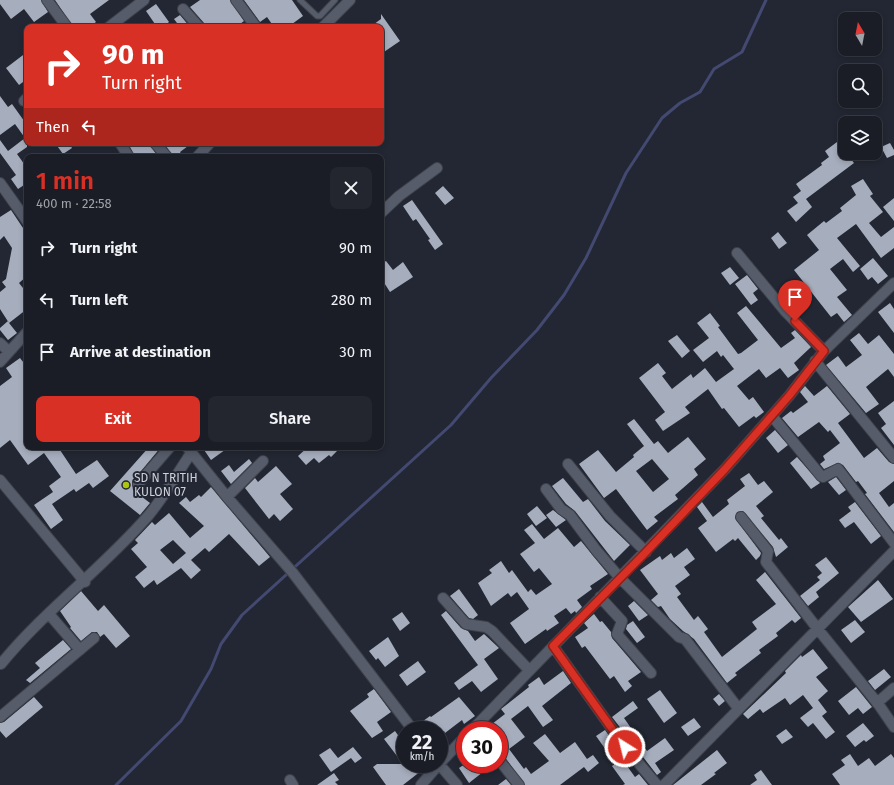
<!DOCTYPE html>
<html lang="en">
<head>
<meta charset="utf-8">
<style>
	:root { --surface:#1a1d26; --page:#23262e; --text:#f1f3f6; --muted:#9fa2a7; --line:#383b43; --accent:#d93025 }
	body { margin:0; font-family:"Fira Sans",sans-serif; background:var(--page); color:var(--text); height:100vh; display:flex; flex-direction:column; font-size:15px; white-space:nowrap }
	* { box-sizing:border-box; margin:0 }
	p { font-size:13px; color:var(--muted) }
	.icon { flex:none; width:22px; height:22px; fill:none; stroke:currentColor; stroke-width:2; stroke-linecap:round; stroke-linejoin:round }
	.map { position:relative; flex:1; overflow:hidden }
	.drawer { position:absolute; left:24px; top:154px; width:360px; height:296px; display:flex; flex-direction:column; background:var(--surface); border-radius:8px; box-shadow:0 2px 6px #0003,0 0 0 1px var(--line) }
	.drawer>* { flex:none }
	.guide { position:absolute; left:24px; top:24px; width:360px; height:122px; border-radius:8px; box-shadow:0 2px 6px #0003,0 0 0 1px var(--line); background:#d93025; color:#fff; overflow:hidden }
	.needle { width:26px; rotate:350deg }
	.tools { position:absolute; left:838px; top:12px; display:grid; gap:8px }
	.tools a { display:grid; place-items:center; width:44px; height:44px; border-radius:8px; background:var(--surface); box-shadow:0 2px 6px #0003,0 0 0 1px var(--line); font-size:20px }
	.speed { position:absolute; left:396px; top:721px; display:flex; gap:8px; font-size:20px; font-weight:700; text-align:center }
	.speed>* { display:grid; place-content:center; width:52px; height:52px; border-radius:50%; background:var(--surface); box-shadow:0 2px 6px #0003,0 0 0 1px var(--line); line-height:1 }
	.speed small { font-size:10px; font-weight:400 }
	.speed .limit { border:6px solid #d22; background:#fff; color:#111 }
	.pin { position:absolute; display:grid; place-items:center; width:34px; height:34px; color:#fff; margin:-41px -17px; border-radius:50% 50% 50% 0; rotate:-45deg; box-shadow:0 0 4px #0007 }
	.pin .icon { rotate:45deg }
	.me { position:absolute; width:44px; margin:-22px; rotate:324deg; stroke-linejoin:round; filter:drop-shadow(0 0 3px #0008) }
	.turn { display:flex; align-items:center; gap:14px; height:84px; padding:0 12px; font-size:18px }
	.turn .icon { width:52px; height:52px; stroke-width:2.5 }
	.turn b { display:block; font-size:28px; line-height:34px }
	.then { display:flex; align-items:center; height:38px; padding:0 12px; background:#0003; gap:8px; font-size:15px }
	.round { display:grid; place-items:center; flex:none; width:42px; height:42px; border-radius:8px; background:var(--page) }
	.summary { display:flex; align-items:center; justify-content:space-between; height:68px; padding:0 12px }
	h1 { font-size:24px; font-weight:600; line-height:30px; color:var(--accent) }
	.cta { display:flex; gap:8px; margin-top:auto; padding:8px 12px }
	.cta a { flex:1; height:46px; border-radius:8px; background:var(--accent); color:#fff; font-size:16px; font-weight:600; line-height:46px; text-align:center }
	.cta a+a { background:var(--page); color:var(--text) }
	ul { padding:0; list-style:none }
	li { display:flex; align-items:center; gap:12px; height:52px; padding:0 12px }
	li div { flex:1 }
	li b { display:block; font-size:15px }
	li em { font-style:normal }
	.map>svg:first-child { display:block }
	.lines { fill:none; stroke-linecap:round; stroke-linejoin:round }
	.stream { stroke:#434970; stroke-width:3 }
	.building { fill:#a6adbd; fill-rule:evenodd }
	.service-casing { stroke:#3e424c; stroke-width:7 }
	.minor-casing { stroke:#3e424c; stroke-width:12 }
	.service { stroke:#565c6a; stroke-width:5 }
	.minor { stroke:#565c6a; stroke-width:10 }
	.route-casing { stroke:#8d1f18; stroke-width:10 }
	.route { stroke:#d93025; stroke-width:7 }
	.poi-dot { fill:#adc60d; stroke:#222733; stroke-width:1.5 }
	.labels { text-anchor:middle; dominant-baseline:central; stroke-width:4; stroke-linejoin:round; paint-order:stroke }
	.poi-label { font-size:12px; fill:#ced1d9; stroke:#222733; text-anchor:start }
</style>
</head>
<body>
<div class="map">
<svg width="894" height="785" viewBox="0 0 894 785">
	<rect width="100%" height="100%" fill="#222733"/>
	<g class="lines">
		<path class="stream" d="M116 785 181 721 211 669 221 644 242 615 451 425 491 378 537 330 564 295 586 258 626 173 662 118 680 103 700 92 714 69 742 52 766 0"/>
	</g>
	<path class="building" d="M0 0H41L48 12 34 22 24 9 11 19 0 4Z
		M55 0H109L90 14 96 22 89 27H73Z
		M200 0H230L244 21 236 27H205L204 23 190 7Z
		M244 0H292L303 16 288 27H274L267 17 260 22Z
		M156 4 169 22 163 27H157L146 11Z
		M381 14 400 41 381 54V27H370L381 19Z
		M180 15 190 27H180L174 19Z
		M27 52V79L19 85 6 68Z
		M0 96 8 107 12 104 27 125V147L17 154 27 168V183L18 189 11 179 16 175 0 153V140L8 151 25 138 15 124 0 135Z
		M837 142 854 163 806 199 812 207 796 222 787 211 798 203 793 197 801 191 796 184 822 165 821 163 829 157 825 151Z
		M55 143H69L72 148 63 154Z
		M128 143H149L158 157H135Z
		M164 143H192L180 152 183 157H173Z
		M890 143 894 150V155L887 158 881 147Z
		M863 179 873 194 870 196 883 212 869 223 881 237 894 227V248L881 258 856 224 837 238 860 266 853 272 843 259 830 269 847 290 837 297 852 315 844 322 837 313 831 317 794 270 819 250 807 235 824 221 826 223 842 211 840 208 856 195 851 186Z
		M443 186 454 198 445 205 435 193Z
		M894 198V221L883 207Z
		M412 200 443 244 435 250 428 240 430 239 416 219 413 221 403 206Z
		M11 210 27 234V276L19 283 27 293V309L9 323 17 333 8 340 0 330V328L8 321 9 323 0 309V292L6 287 2 282 6 279 12 248 4 236 0 240V217Z
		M778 232 787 243 779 249 771 238Z
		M873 258 888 276 878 284 872 277 868 280 860 269Z
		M386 261 393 270 403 262 413 277 390 292 381 278V264Z
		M730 267 739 278 730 285 721 273Z
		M747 275 758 289 753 293 758 300 751 305 735 284Z
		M890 303 894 309V333L878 312Z
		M746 306 781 348 795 338 791 333 795 330 811 347 794 363 799 370 788 378 780 368 766 378 759 369 737 386 749 400 753 397 764 412 756 418 754 416 739 427 724 408 722 409 708 389 685 407 690 413 663 431 655 420 665 412 639 378 658 363 666 373 662 376 672 389 691 374 693 378 705 368 716 382 734 369 723 355 721 357 717 351 703 362 693 350 709 338 697 323 710 313 720 326 718 327 738 354 741 353 758 340 737 313Z
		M859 333 868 344 879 335 894 354V377L888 369 866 387 879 404 866 413 826 365 838 356 846 367 862 355 850 340Z
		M677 335 690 351 682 358 668 341Z
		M20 358 27 367V447H58L76 474 97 460 109 476 93 488 89 483 76 492 74 489 52 504 63 520 51 529 34 505 53 492 49 486 61 477 44 453 28 465 10 440 0 448V386L12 377 6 368Z
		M805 386 814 396 827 386 850 414 838 423 864 458 877 448 889 462 894 464V481L879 493 889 507 894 503V532L865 494 867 493 858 481 856 482 843 465 838 463 824 469 820 464 825 460 823 456 840 443 830 430 828 432 819 422 798 437 782 418 791 411 793 413 808 402 800 392Z
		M894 401V445L881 428 886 424 878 413Z
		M634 419 654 444 658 441 668 453 688 437 706 459 694 469 698 475 675 495 678 499 654 517 658 521 647 530 616 489 604 498 579 464 598 450 616 472 634 457 633 455 644 446 627 424ZM652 459 669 479 653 492 636 471Z
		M775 430 788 445 778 453 766 438Z
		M149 447H161L132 482 133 490 150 503 140 515 110 491Z
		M202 447H229L211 460Z
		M308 447H337L334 449 337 451 331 457 329 455 319 463 314 458 306 465 298 456Z
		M797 457 820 483 811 489 790 463Z
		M249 459 252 463 231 484 221 471 229 465 234 472Z
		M276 466 292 484 280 494 293 509 280 521 274 514 269 519 245 488 255 478 258 482Z
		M749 473 758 485 764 481 773 492 756 506 764 516 761 518 779 540 781 538 788 547 776 557 773 547 743 511 737 512 735 518 761 553 760 556 756 560 738 538 735 541 733 539 716 552 698 528 707 521 697 507 702 502 713 517 729 504 727 500 745 486 740 479Z
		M836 477 846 490 839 495 828 482Z
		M563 478 583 502 588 499 605 521 630 545 614 561 575 511 566 504 552 486Z
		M211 487 270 557 259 566 229 534 209 552 205 548 191 560 201 570 191 579 181 568 157 585 154 580 144 588 135 577 147 567 131 549 138 543 135 540 152 522 155 525 169 513 190 538 204 526 179 503 186 497 190 502 199 495 201 497ZM173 540 186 553 173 564 160 550Z
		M855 502 881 536 871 544 854 522 845 528 839 520 851 511 848 507Z
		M537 506 547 518 536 526 527 514Z
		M553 510 566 520 556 527 546 515Z
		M532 524 544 539 558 528 574 547 581 541 608 574 590 586 592 589 577 600 582 607 576 613 575 611 571 614 566 608 554 616 559 623 547 631 546 629 525 644 510 623 529 609 517 592 511 597 508 593 491 606 478 583 492 573 489 570 501 561 509 573 512 570 528 592 531 589 536 595 552 584 539 568 534 572 520 554 535 543 524 530Z
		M687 548 695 559 684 567 690 575 675 586 681 594 677 597 694 620 698 616 708 629 704 632 722 657 757 629 752 622 776 604 756 580 765 572 801 618 795 623 792 620 776 633 778 636 759 650 761 653 735 673 737 675 727 683 694 639 683 631 670 619 661 606 658 607 651 600 658 594 640 570 660 556 662 560 671 553 674 558Z
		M826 557 839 573 816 592 819 597 808 606 800 596 820 580 817 577 822 573 815 565Z
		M878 580 893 599 861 622 848 607Z
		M459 589 478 615 473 619 469 618 450 596Z
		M81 591 98 611 104 605 130 636 116 648 104 634 100 637 97 632H92L81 641 70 628 71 627 60 611Z
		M634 601 648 615 639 621 628 606Z
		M446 611 461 628 468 631 475 641 484 634 499 648 484 659 498 679 481 692 472 681 459 690 454 683 478 665 441 615Z
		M402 612 410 623 400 631 392 619Z
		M594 614 600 622 602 621 611 632 612 638 641 672 628 681 632 686 625 692 614 676 610 679 585 646 582 648 575 637 588 628 584 623Z
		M855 620 865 632 851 643 841 630Z
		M633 621 645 637 637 643 626 629 627 625Z
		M388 637 399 656 385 667 378 658 376 660 369 651Z
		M63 640 71 649 30 683 26 680 40 668 35 663Z
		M813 649 828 668 816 677 828 691 818 700 827 712 822 716 835 732 826 739 813 723 808 727 800 718 813 708 803 695 790 705 785 698 763 713 760 709 748 719 743 714 786 673 785 671 801 655 802 657Z
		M418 661 426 672 407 686 399 675Z
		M884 669 891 677 875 690 868 681Z
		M563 671 571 683 542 706 553 720 543 727 528 706 511 719 525 737 509 749 524 769 526 767 531 774 549 761 533 743 545 734 560 753 575 742 587 759 593 755 599 763 588 772 584 767 560 785H525L504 756 499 754V730H496L492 724 505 714 501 709 529 687 528 685 539 677 544 685Z
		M856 687 872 707 863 714 858 708 849 715 838 701Z
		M374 689 391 712 377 722 383 731 372 738 350 711 369 697 367 694Z
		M660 690 677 713 664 723 647 699Z
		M719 694 725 701 719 706 713 699Z
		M34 697 43 707 6 738 0 731V723L4 722Z
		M459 697 475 716 464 724 462 720 445 733 444 731 439 734V730H423L419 724 430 716 431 717Z
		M633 701 638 708 624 718 647 751 665 738 674 750 655 763 661 772 657 775 612 717Z
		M694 718 701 727 688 736 681 727Z
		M863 723 874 736 866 742 864 740 855 747 846 736Z
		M786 729 793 737 782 744 776 736Z
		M605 730 614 743 606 750 596 736Z
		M395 731 405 745V750L397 756 384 739Z
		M353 747 362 758 355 763 351 758 331 772 319 755 330 748 338 758Z
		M717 750 727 763 714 773 716 774 701 785H673Z
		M850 754 858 766 869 758 875 766 891 754 894 758V785H840L832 774 845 765 841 760Z
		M622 759 635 777 639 774 648 785H623L625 784 612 766Z
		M377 764H430L403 785H386L373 767Z
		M465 764H477L483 772 469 783 459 768Z
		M761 770 772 785H750L757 780 754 775Z
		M334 773 339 780 335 782 338 785H317Z
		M506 779 511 785H498Z"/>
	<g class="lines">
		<g class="service-casing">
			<path id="service" d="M300 0 317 16H320L335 0"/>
		</g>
		<g class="minor-casing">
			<path id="minor" d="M47 0 67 27
				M236 0 256 27
				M183 9 199 27
				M109 27 144 0
				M323 27 350 0
				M24 101 27 98
				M120 143 129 157
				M155 143 167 157
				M197 157 210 143
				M0 183 27 221
				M381 213 399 196 437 168
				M737 253 785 311 824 351
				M0 343 9 352
				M815 361 894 458
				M0 362 27 332
				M772 416 821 476 823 477 838 469 894 543
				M187 447 227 497 293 573 413 730
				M568 464 610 516 646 552
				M0 480 85 582
				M138 484 170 447
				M546 489 561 509 570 515 596 550 620 578 679 637 685 639 738 708
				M227 497 263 461
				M741 517 768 551 766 562 817 628 879 705 894 727
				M600 597 622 621 617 634 651 673
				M443 598 466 624 486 627 492 631 529 670
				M49 614 80 650
				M553 646 625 747 657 785
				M1 664C45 610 102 569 148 516 164 497 177 474 191 453
				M877 703 894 688
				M0 717 94 638
				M472 730 725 469 789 396 824 351 894 283
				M499 760 519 785
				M290 780 293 785
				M421 785 439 764
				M457 785 439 764 465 737
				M664 785 894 551"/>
		</g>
		<use href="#service" class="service"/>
		<use href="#minor" class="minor"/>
	</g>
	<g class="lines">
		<g class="route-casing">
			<path id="route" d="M625 747 553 646 646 552 725 469 789 396 824 351 795 321"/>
		</g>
		<use href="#route" class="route"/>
	</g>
	<circle class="poi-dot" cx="126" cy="485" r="4"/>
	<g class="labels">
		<g class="poi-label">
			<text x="134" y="478">SD N TRITIH<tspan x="134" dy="14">KULON 07</tspan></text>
		</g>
	</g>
</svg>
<div class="tools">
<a><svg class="needle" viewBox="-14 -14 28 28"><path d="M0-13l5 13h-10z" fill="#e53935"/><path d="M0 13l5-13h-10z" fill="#9fa2a7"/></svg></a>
<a><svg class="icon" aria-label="search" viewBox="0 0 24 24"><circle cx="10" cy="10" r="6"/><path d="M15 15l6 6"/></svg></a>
<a><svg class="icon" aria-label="layers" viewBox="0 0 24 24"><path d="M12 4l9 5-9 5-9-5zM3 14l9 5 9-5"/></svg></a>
</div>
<div class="speed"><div>22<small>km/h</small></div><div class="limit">30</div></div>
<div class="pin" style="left:795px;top:321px;background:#d93025"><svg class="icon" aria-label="arrive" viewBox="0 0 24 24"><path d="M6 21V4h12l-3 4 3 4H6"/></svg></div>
<svg class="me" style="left:625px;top:747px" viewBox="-20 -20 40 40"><circle r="17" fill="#d93025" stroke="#fff" stroke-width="3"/><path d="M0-11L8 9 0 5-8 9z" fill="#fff"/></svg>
<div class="guide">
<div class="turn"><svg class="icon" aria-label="right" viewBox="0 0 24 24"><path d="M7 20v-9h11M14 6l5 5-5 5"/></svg><div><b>90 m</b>Turn right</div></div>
<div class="then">Then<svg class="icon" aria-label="left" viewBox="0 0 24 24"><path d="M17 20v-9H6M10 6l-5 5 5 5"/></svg></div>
</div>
<section class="drawer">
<div class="summary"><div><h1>1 min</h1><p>400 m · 22:58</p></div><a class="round"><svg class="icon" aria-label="close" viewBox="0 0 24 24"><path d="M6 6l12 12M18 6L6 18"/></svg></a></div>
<ul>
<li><svg class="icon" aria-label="right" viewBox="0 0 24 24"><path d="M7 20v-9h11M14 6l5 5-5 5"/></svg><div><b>Turn right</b></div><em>90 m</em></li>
<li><svg class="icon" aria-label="left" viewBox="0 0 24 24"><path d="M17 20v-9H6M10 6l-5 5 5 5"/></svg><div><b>Turn left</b></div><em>280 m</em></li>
<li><svg class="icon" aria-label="arrive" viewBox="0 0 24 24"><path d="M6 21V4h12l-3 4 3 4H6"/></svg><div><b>Arrive at destination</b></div><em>30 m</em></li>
</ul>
<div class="cta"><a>Exit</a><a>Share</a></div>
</section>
</div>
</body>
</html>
